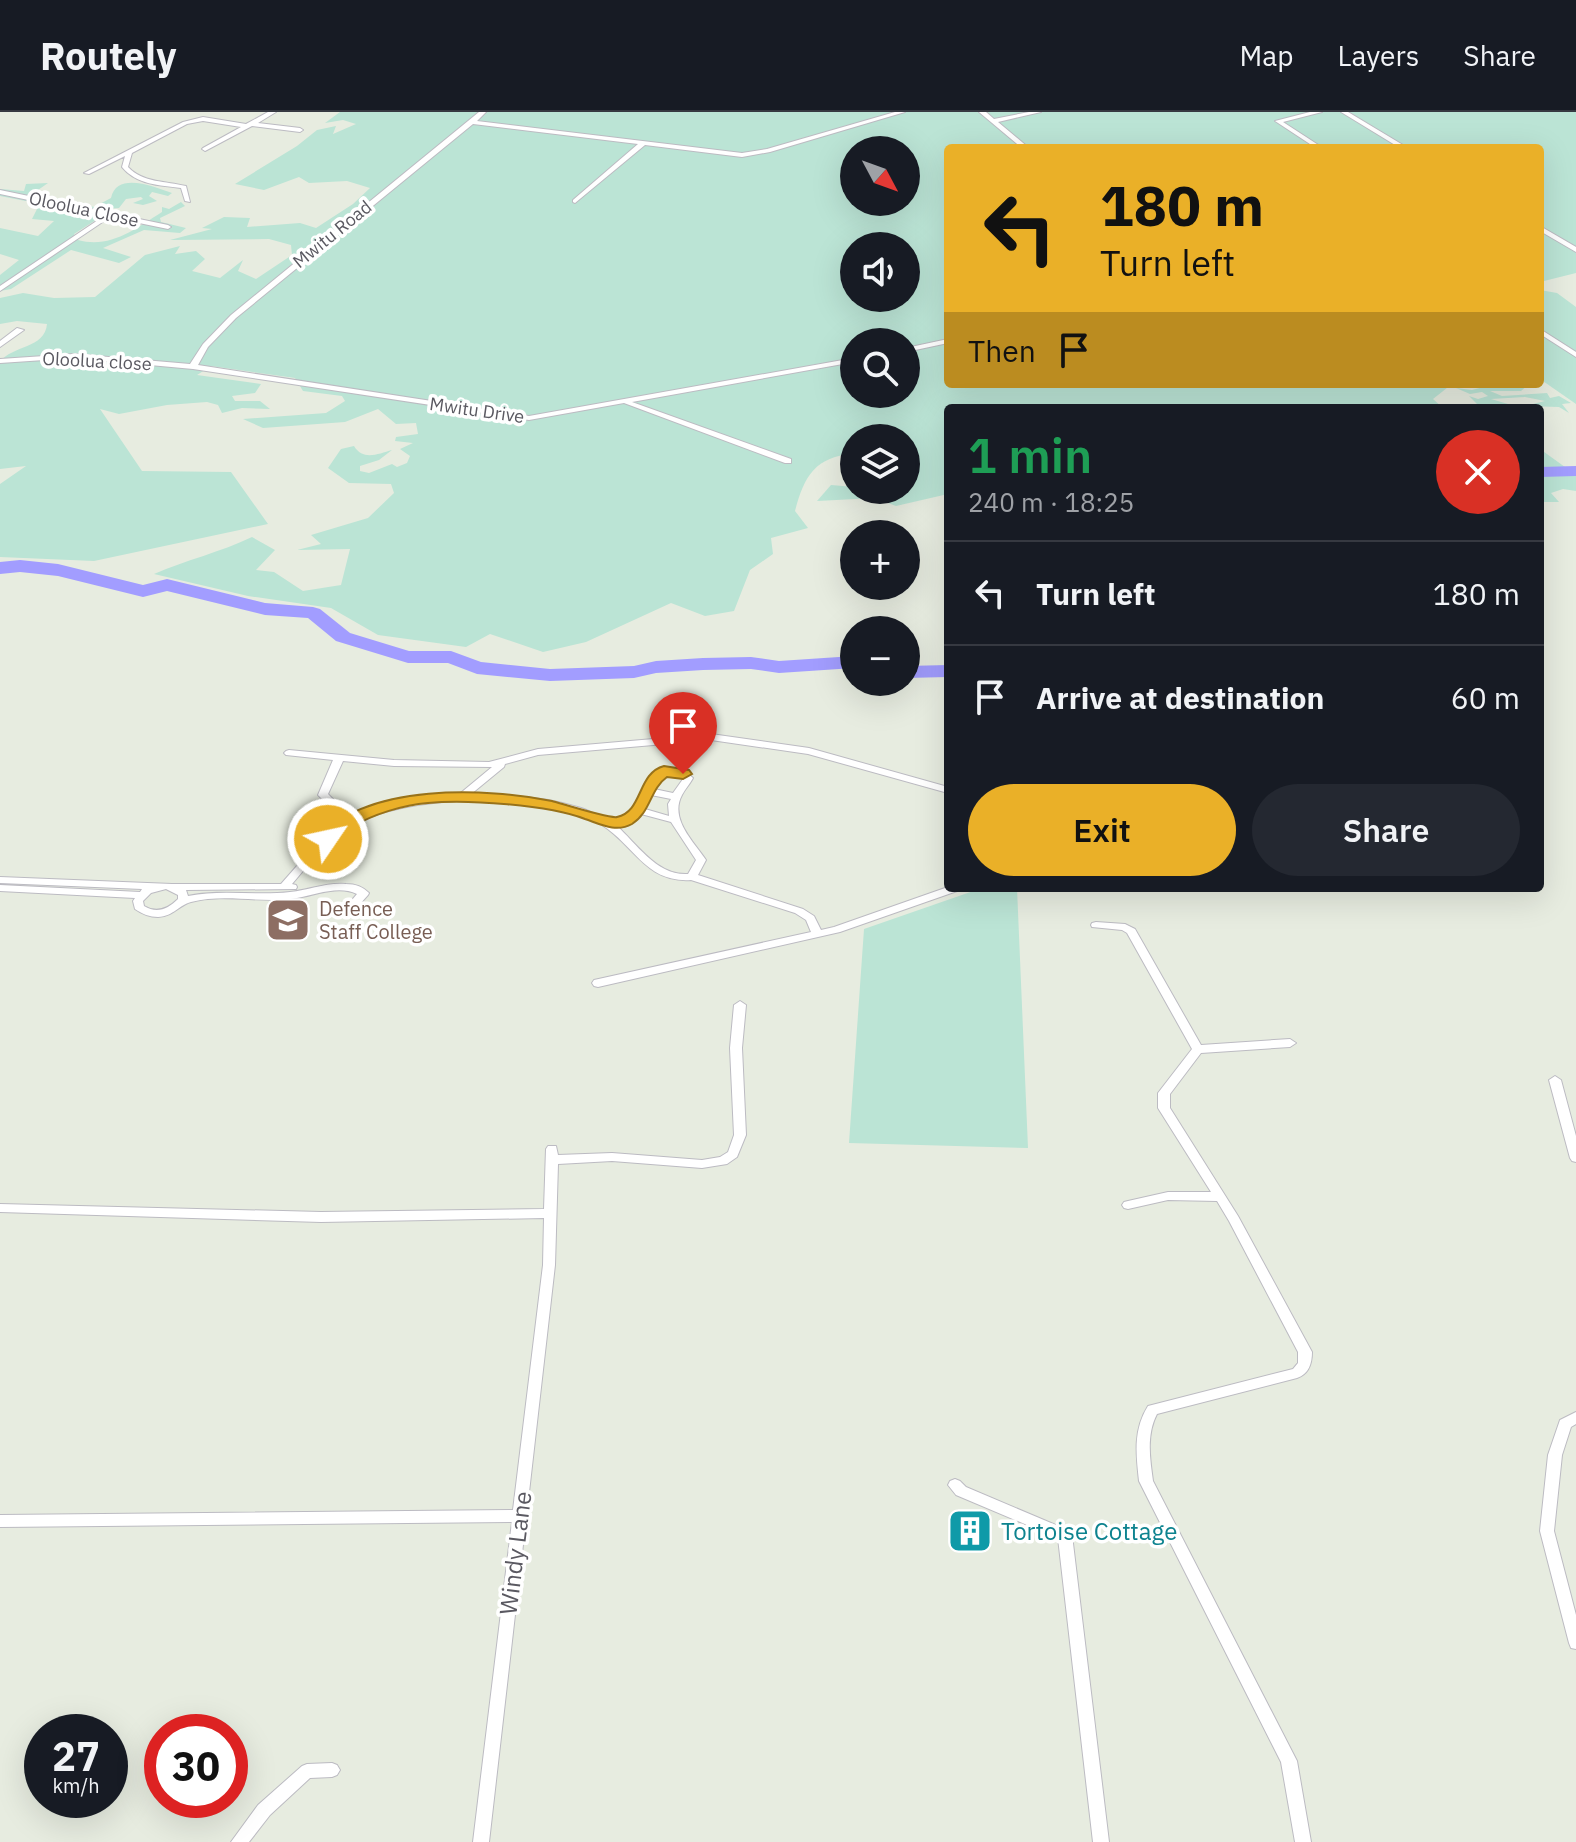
<!DOCTYPE html>
<html lang="en">
<head>
<meta charset="utf-8">
<style>
	:root { --surface:#171b24; --page:#242831; --text:#f1f3f6; --muted:#9ea1a6; --line:#363941; --accent:#eab028 }
	body { margin:0; font-family:"IBM Plex Sans",sans-serif; background:var(--page); color:var(--text); height:100vh; display:flex; flex-direction:column; font-size:30px; white-space:nowrap }
	* { box-sizing:border-box; margin:0 }
	p { font-size:26px; color:var(--muted) }
	.icon { flex:none; width:44px; height:44px; fill:none; stroke:currentColor; stroke-width:2; stroke-linecap:round; stroke-linejoin:round }
	.map { position:relative; flex:1; overflow:hidden }
	.side { position:absolute; left:944px; top:292px; width:600px; height:488px; display:flex; flex-direction:column; background:var(--surface); border-radius:8px; box-shadow:0 8px 32px #0002 }
	.side>* { flex:none }
	.guide { position:absolute; left:944px; top:32px; width:600px; height:244px; border-radius:8px; box-shadow:0 8px 32px #0002; background:#eab028; color:#111; overflow:hidden }
	.needle { width:52px; rotate:131deg }
	.controls { position:absolute; left:840px; top:24px; display:grid; gap:16px }
	.controls a { display:grid; place-items:center; width:80px; height:80px; border-radius:50%; background:var(--surface); box-shadow:0 8px 32px #0002; font-size:40px }
	.speed { position:absolute; left:24px; top:1602px; display:flex; gap:16px; font-size:40px; font-weight:700; text-align:center }
	.speed>* { display:grid; place-content:center; width:104px; height:104px; border-radius:50%; background:var(--surface); box-shadow:0 8px 32px #0002; line-height:1 }
	.speed small { font-size:20px; font-weight:400 }
	.speed .limit { border:12px solid #d22; background:#fff; color:#111 }
	.pin { position:absolute; display:grid; place-items:center; width:68px; height:68px; color:#fff; margin:-82px -34px; border-radius:50% 50% 50% 0; rotate:-45deg; box-shadow:0 0 8px #0007 }
	.pin .icon { rotate:45deg }
	.me { position:absolute; width:88px; margin:-44px; rotate:56deg; stroke-linejoin:round; filter:drop-shadow(0 0 6px #0008) }
	.turn { display:flex; align-items:center; gap:28px; height:168px; padding:0 24px; font-size:36px }
	.turn .icon { width:104px; height:104px; stroke-width:2.5 }
	.turn b { display:block; font-size:56px; line-height:68px }
	.then { display:flex; align-items:center; height:76px; padding:0 24px; background:#0003; gap:16px; font-size:30px }
	.round { display:grid; place-items:center; flex:none; width:84px; height:84px; border-radius:42px; background:var(--page) }
	.overview { display:flex; align-items:center; justify-content:space-between; height:136px; padding:0 24px }
	h1 { font-size:48px; font-weight:600; line-height:60px; color:#1e9e55 }
	.cta { display:flex; gap:16px; margin-top:auto; padding:16px 24px }
	.cta a { flex:1; height:92px; border-radius:48px; background:var(--accent); color:#111; font-size:32px; font-weight:600; line-height:92px; text-align:center }
	.cta a+a { background:var(--page); color:var(--text) }
	ul { padding:0; list-style:none }
	li { display:flex; align-items:center; gap:24px; height:104px; padding:0 24px; border-top:2px solid var(--line) }
	li div { flex:1 }
	li b { display:block; font-size:30px }
	li em { font-style:normal }
	header { display:flex; align-items:center; gap:48px; box-sizing:border-box; height:112px; padding:0 40px; background:var(--surface); border-bottom:2px solid var(--line) }
	header strong { font-size:38px }
	nav { display:flex; gap:44px; margin-inline-start:auto; font-size:28px }
	.map>svg:first-child { display:block }
	.green { fill:#bbe4d5; fill-rule:evenodd }
	.lines { fill:none; stroke-linecap:round; stroke-linejoin:round }
	.river { fill:#a29dff; fill-rule:evenodd }
	.building { fill:#c3c7bc; stroke:#cbd0be; stroke-width:2 }
	.street-casing { stroke:#bcbbc2; stroke-width:2 }
	.street { fill:#fff; fill-rule:evenodd }
	.route { fill:#eab028; stroke:#98721a; stroke-width:2 }
	.labels { text-anchor:middle; dominant-baseline:central; stroke-width:7; stroke-linejoin:round; paint-order:stroke }
	.far-street-label { font-size:18px; fill:#5a5961; stroke:#fff }
	.education-label { font-size:20px; fill:#785e54; stroke:#fff; text-anchor:start }
	.near-culture-label { font-size:24px; fill:#0d838f; stroke:#fff; text-anchor:start }
	.near-street-label { font-size:24px; fill:#5a5961; stroke:#fff }
</style>
</head>
<body>
<header>
<strong>Routely</strong>
<nav><a>Map</a><a>Layers</a><a>Share</a></nav>
</header>
<div class="map">
<svg width="1576" height="1730" viewBox="0 0 1576 1730">
	<rect width="100%" height="100%" fill="#e7ece0"/>
	<path class="green" d="M340 0H1576V161L1540 170V36H948V272H1452L1433 287 1443 296H948V382L896 394 875 386 817 389 831 373 854 375V378H906V326H854V342C815 344 804 365 795 399L808 416 771 426 773 442 750 458 734 499 705 504 671 491 586 530 543 540 490 522 466 535 378 523 331 496 248 484 154 462C186 448 221 440 252 425L275 438 256 458 274 460 303 479 341 473 350 437 297 438 321 432 311 423 368 406 394 381 391 372 349 371 328 356 341 337 354 334C363 349 378 342 392 338L379 348 360 354V359L369 361 392 352 397 355 407 351 410 344 400 337 413 331 395 329 396 325 418 322 416 311 396 312 378 297 345 310 263 316 243 307 326 301 345 289 342 284 303 279 295 266 211 254 197 263 261 272 255 281 232 284 235 289H260L270 297 242 296 222 301 218 293 207 290 167 293 119 302 100 297 142 359 231 360 268 412 94 449 0 445V372L26 354 0 357V250C12 233 45 237 47 212L17 209 0 212V186L23 181 54 186 95 185 145 143 180 134 175 142 196 139 205 147 192 159 220 166 243 148 238 159 256 167 292 143 291 133 269 127 170 128 212 117 202 116 224 105 250 106 247 115 300 111 316 116 353 92 370 76 347 69 309 71 299 65 264 78 235 72 297 34 317 18 336 14 333 22 356 12 343 8 325 11ZM854 38H906V90H854ZM854 134H906V186H854ZM854 230H906V282H854Z
		M48 71 38 78 43 83 94 95 111 86C117 59 154 75 172 81L168 84 152 80 149 84 157 89 143 93 133 91 143 87 141 85 126 87 119 96 106 97 99 106 74 122 78 128C110 137 135 117 162 100V95L169 97 181 90 185 94 160 106 161 110 186 116 180 121 144 118 103 136 131 145 119 151 71 138 11 177 0 179V163L19 148 0 142V116L38 124 54 109 32 107 37 97 36 91 0 84V77L24 79 26 72Z
		M1540 178 1557 181 1576 195V292L1540 267Z
		M1495 272H1529L1521 279H1490L1502 284 1547 281 1550 286 1559 284 1571 291 1562 292 1569 301 1559 295 1525 294 1545 289 1525 285 1491 287 1508 292 1497 296H1509H1466L1477 292 1469 284 1478 287 1488 284 1482 280 1470 282 1456 276 1472 278Z
		M1540 337 1576 363V379L1563 377 1551 381 1559 390H1540Z
		M982 776H1017L1028 1036 849 1031 864 817Z"/>
	<g class="lines">
		<path class="river" d="M1576 354V364L1540 365V355Z
			M20 448 58 452 143 473 167 467 265 491 313 495 320 497 350 521 409 539H451L481 550 550 557 634 554 656 549 703 546 751 545 779 549 854 544V556L779 561 751 557 703 558 656 561 634 566 550 569 477 562 448 551H408L336 529 308 506 265 503 167 479 143 485 58 464 20 460 0 462V450Z
			M948 553V565L906 566V554Z"/>
	</g>
	<path class="building" d="M958 1399 985 1405 983 1412 989 1413 985 1427 980 1426 978 1432 951 1426Z"/>
	<g class="lines">
		<g class="street-casing">
			<path id="street" d="M268 0H276L258 11 300 16 303 18 300 20 252 14 205 39 202 37 203 36 241 15 203 9 187 12 132 41 128 55C143 71 166 69 186 74L190 90 185 89 181 76C159 73 137 73 122 55L125 44 89 62 84 61 183 10 203 5 246 12Z
				M479 0H486L477 9 742 41 767 37 895 0H905L770 40 742 45 645 33 575 91 573 90V88L638 32 473 12 236 206 208 235 198 253 529 304 854 246V250L632 290 791 347V351H785L624 291 529 308 193 257 74 246 0 251V247L74 242 190 252 203 232 231 203Z
				M979 0H986L994 7 1029 0H1041L998 10 1029 36H1022Z
				M1310 0H1322L1283 10 1323 36H1316L1275 9Z
				M1341 0H1348L1408 36H1400Z
				M0 78 168 113 171 115 168 117 110 105 0 179V174L104 104 0 82Z
				M1540 114 1576 135V140L1540 119Z
				M17 216 24 218 0 235V229Z
				M1540 217 1576 240V245L1540 222Z
				M948 227V231L906 240V236Z
				M711 622 809 636 948 675V681L808 642 711 628 538 643 505 652 504 655 470 683C507 682 546 685 581 696 594 700 608 712 622 706 645 696 642 653 671 657 680 659 686 659 693 666 690 672 685 677 682 683 669 707 694 730 706 748L698 763 803 797 814 804 821 818 834 815 948 775 961 776 960 778 840 820 598 875 594 874 592 871 594 868 811 820 806 808 795 801 691 768C646 771 635 734 602 713 547 678 402 681 348 716 325 730 309 752 292 772L296 773 297 775 296 777 186 778 188 784C222 777 256 784 290 780 309 778 327 770 346 772 356 772 363 775 369 781L368 783 350 803 346 804 341 801 357 782C338 773 316 783 297 786 262 792 226 781 191 790 179 793 174 804 158 805 150 805 142 802 135 797L133 789 135 786 0 779V773L140 780 142 777 0 771V765L172 772H281L318 730 342 710 341 706 318 683 333 648 286 643 284 641 286 639 289 638 394 648 489 650 538 637ZM343 649 394 654 492 655 457 684 400 689 366 698 351 706 328 682ZM666 662 680 664 683 667 673 681 654 677 658 668ZM651 683 671 687 668 692 669 704 645 697ZM641 702 671 710 696 748 688 762C657 764 637 732 616 713L627 712ZM166 777 178 783V787C168 797 157 802 144 794L143 789 151 781Z
				M1096 810 1125 812 1135 817 1201 933 1290 927 1296 931 1290 935 1201 941 1170 982V996L1238 1104 1312 1240C1312 1251 1309 1262 1297 1266L1157 1302C1146 1323 1150 1347 1153 1369L1297 1649 1311 1730H1295L1281 1650 1139 1369C1136 1342 1133 1318 1148 1294L1293 1257 1298 1251V1240L1229 1109 1217 1089 1168 1088 1128 1097 1124 1096 1122 1093 1124 1090 1128 1089 1168 1080H1211L1158 996V981L1192 937 1127 821 1122 818 1092 815 1091 813 1092 811Z
				M740 889 746 893 742 936 746 1023 737 1045 727 1052 702 1056 612 1049 558 1052 555 1153 489 1730H473L512 1410 0 1415V1403L513 1398 543 1153 544 1106 321 1110 0 1100V1092L321 1100 544 1097 546 1037 548 1034H556L558 1043 612 1041 702 1048 720 1045 728 1040 734 1023 730 936 734 893Z
				M1555 964 1561 968 1576 1024V1050L1572 1049 1570 1046 1549 968Z
				M1576 1300V1312L1571 1315 1562 1343 1554 1419 1576 1503V1537L1571 1536 1569 1531 1540 1419 1548 1343 1560 1308Z
				M955 1367 960 1369 966 1375 1070 1419 1072 1423 1109 1730H1093L1058 1426 956 1383 948 1373 950 1369Z
				M332 1651 337 1653 340 1658 337 1663 332 1665 310 1666 270 1703 249 1730H231L258 1693 302 1654 307 1652Z"/>
		</g>
		<use href="#street" class="street"/>
	</g>
	<path class="route" d="M664 654 689 658 692 662 683 667 667 665C650 677 651 700 632 712 616 721 600 712 585 707 549 693 466 687 428 691 404 693 373 702 352 715 341 722 336 734 322 730L319 727C365 670 488 676 552 689 563 692 610 707 617 705 643 700 637 661 664 654Z"/>
	<defs>
		<g id="university-square" transform="scale(2.3)"><rect x="-9" y="-9" width="18" height="18" rx="4" fill="#8d6e63" stroke="#fff"/><path d="M0-5L7-2L0 1L-7-2ZM-4 1L0 2.5L4 1V4Q0 6-4 4Z" fill="#fff"/></g>
		<g id="building-square" transform="scale(2.3)"><rect x="-9" y="-9" width="18" height="18" rx="4" fill="#0f9aa8" stroke="#fff"/><path d="M-4-6H4V6H1V3H-1V6H-4ZM-2.5-4.3h1.7v1.8h-1.7ZM.8-4.3h1.7v1.8H.8ZM-2.5-1h1.7V.8h-1.7ZM.8-1h1.7V.8H.8Z" fill="#fff"/></g>
	</defs>
	<g fill-rule="evenodd">
		<use href="#university-square" x="288" y="808"/>
		<use href="#building-square" x="970" y="1419"/>
	</g>
	<g class="labels">
		<g class="far-street-label">
			<text transform="translate(84 97) rotate(12)">Oloolua Close</text>
			<text transform="translate(332 122) rotate(-39)">Mwitu Road</text>
			<text transform="translate(97 249) rotate(3)">Oloolua close</text>
			<text transform="translate(477 298) rotate(8)">Mwitu Drive</text>
		</g>
		<g class="education-label">
			<text x="319" y="796">Defence<tspan x="319" dy="23">Staff College</tspan></text>
		</g>
		<g class="near-culture-label">
			<text x="1001" y="1419">Tortoise Cottage</text>
		</g>
		<g class="near-street-label">
			<text transform="translate(515 1441) rotate(-83)">Windy Lane</text>
		</g>
	</g>
</svg>
<div class="controls">
<a><svg class="needle" viewBox="-14 -14 28 28"><path d="M0-13l5 13h-10z" fill="#e53935"/><path d="M0 13l5-13h-10z" fill="#9ea1a6"/></svg></a>
<a><svg class="icon" aria-label="sound" viewBox="0 0 24 24"><path d="M4 9h4l5-4v14l-5-4H4zM17 9q2 3 0 6"/></svg></a>
<a><svg class="icon" aria-label="search" viewBox="0 0 24 24"><circle cx="10" cy="10" r="6"/><path d="M15 15l6 6"/></svg></a>
<a><svg class="icon" aria-label="layers" viewBox="0 0 24 24"><path d="M12 4l9 5-9 5-9-5zM3 14l9 5 9-5"/></svg></a>
<a>+</a>
<a>−</a>
</div>
<div class="speed"><div>27<small>km/h</small></div><div class="limit">30</div></div>
<div class="pin" style="left:683px;top:662px;background:#d93025"><svg class="icon" aria-label="arrive" viewBox="0 0 24 24"><path d="M6 21V4h12l-3 4 3 4H6"/></svg></div>
<svg class="me" style="left:328px;top:727px" viewBox="-20 -20 40 40"><circle r="17" fill="#eab028" stroke="#fff" stroke-width="3"/><path d="M0-11L8 9 0 5-8 9z" fill="#fff"/></svg>
<div class="guide">
<div class="turn"><svg class="icon" aria-label="left" viewBox="0 0 24 24"><path d="M17 20v-9H6M10 6l-5 5 5 5"/></svg><div><b>180 m</b>Turn left</div></div>
<div class="then">Then<svg class="icon" aria-label="arrive" viewBox="0 0 24 24"><path d="M6 21V4h12l-3 4 3 4H6"/></svg></div>
</div>
<section class="side">
<div class="overview"><div><h1>1 min</h1><p>240 m · 18:25</p></div><a class="round" style="background:#d93025;color:#fff"><svg class="icon" aria-label="close" viewBox="0 0 24 24"><path d="M6 6l12 12M18 6L6 18"/></svg></a></div>
<ul>
<li><svg class="icon" aria-label="left" viewBox="0 0 24 24"><path d="M17 20v-9H6M10 6l-5 5 5 5"/></svg><div><b>Turn left</b></div><em>180 m</em></li>
<li><svg class="icon" aria-label="arrive" viewBox="0 0 24 24"><path d="M6 21V4h12l-3 4 3 4H6"/></svg><div><b>Arrive at destination</b></div><em>60 m</em></li>
</ul>
<div class="cta"><a>Exit</a><a>Share</a></div>
</section>
</div>
</body>
</html>
